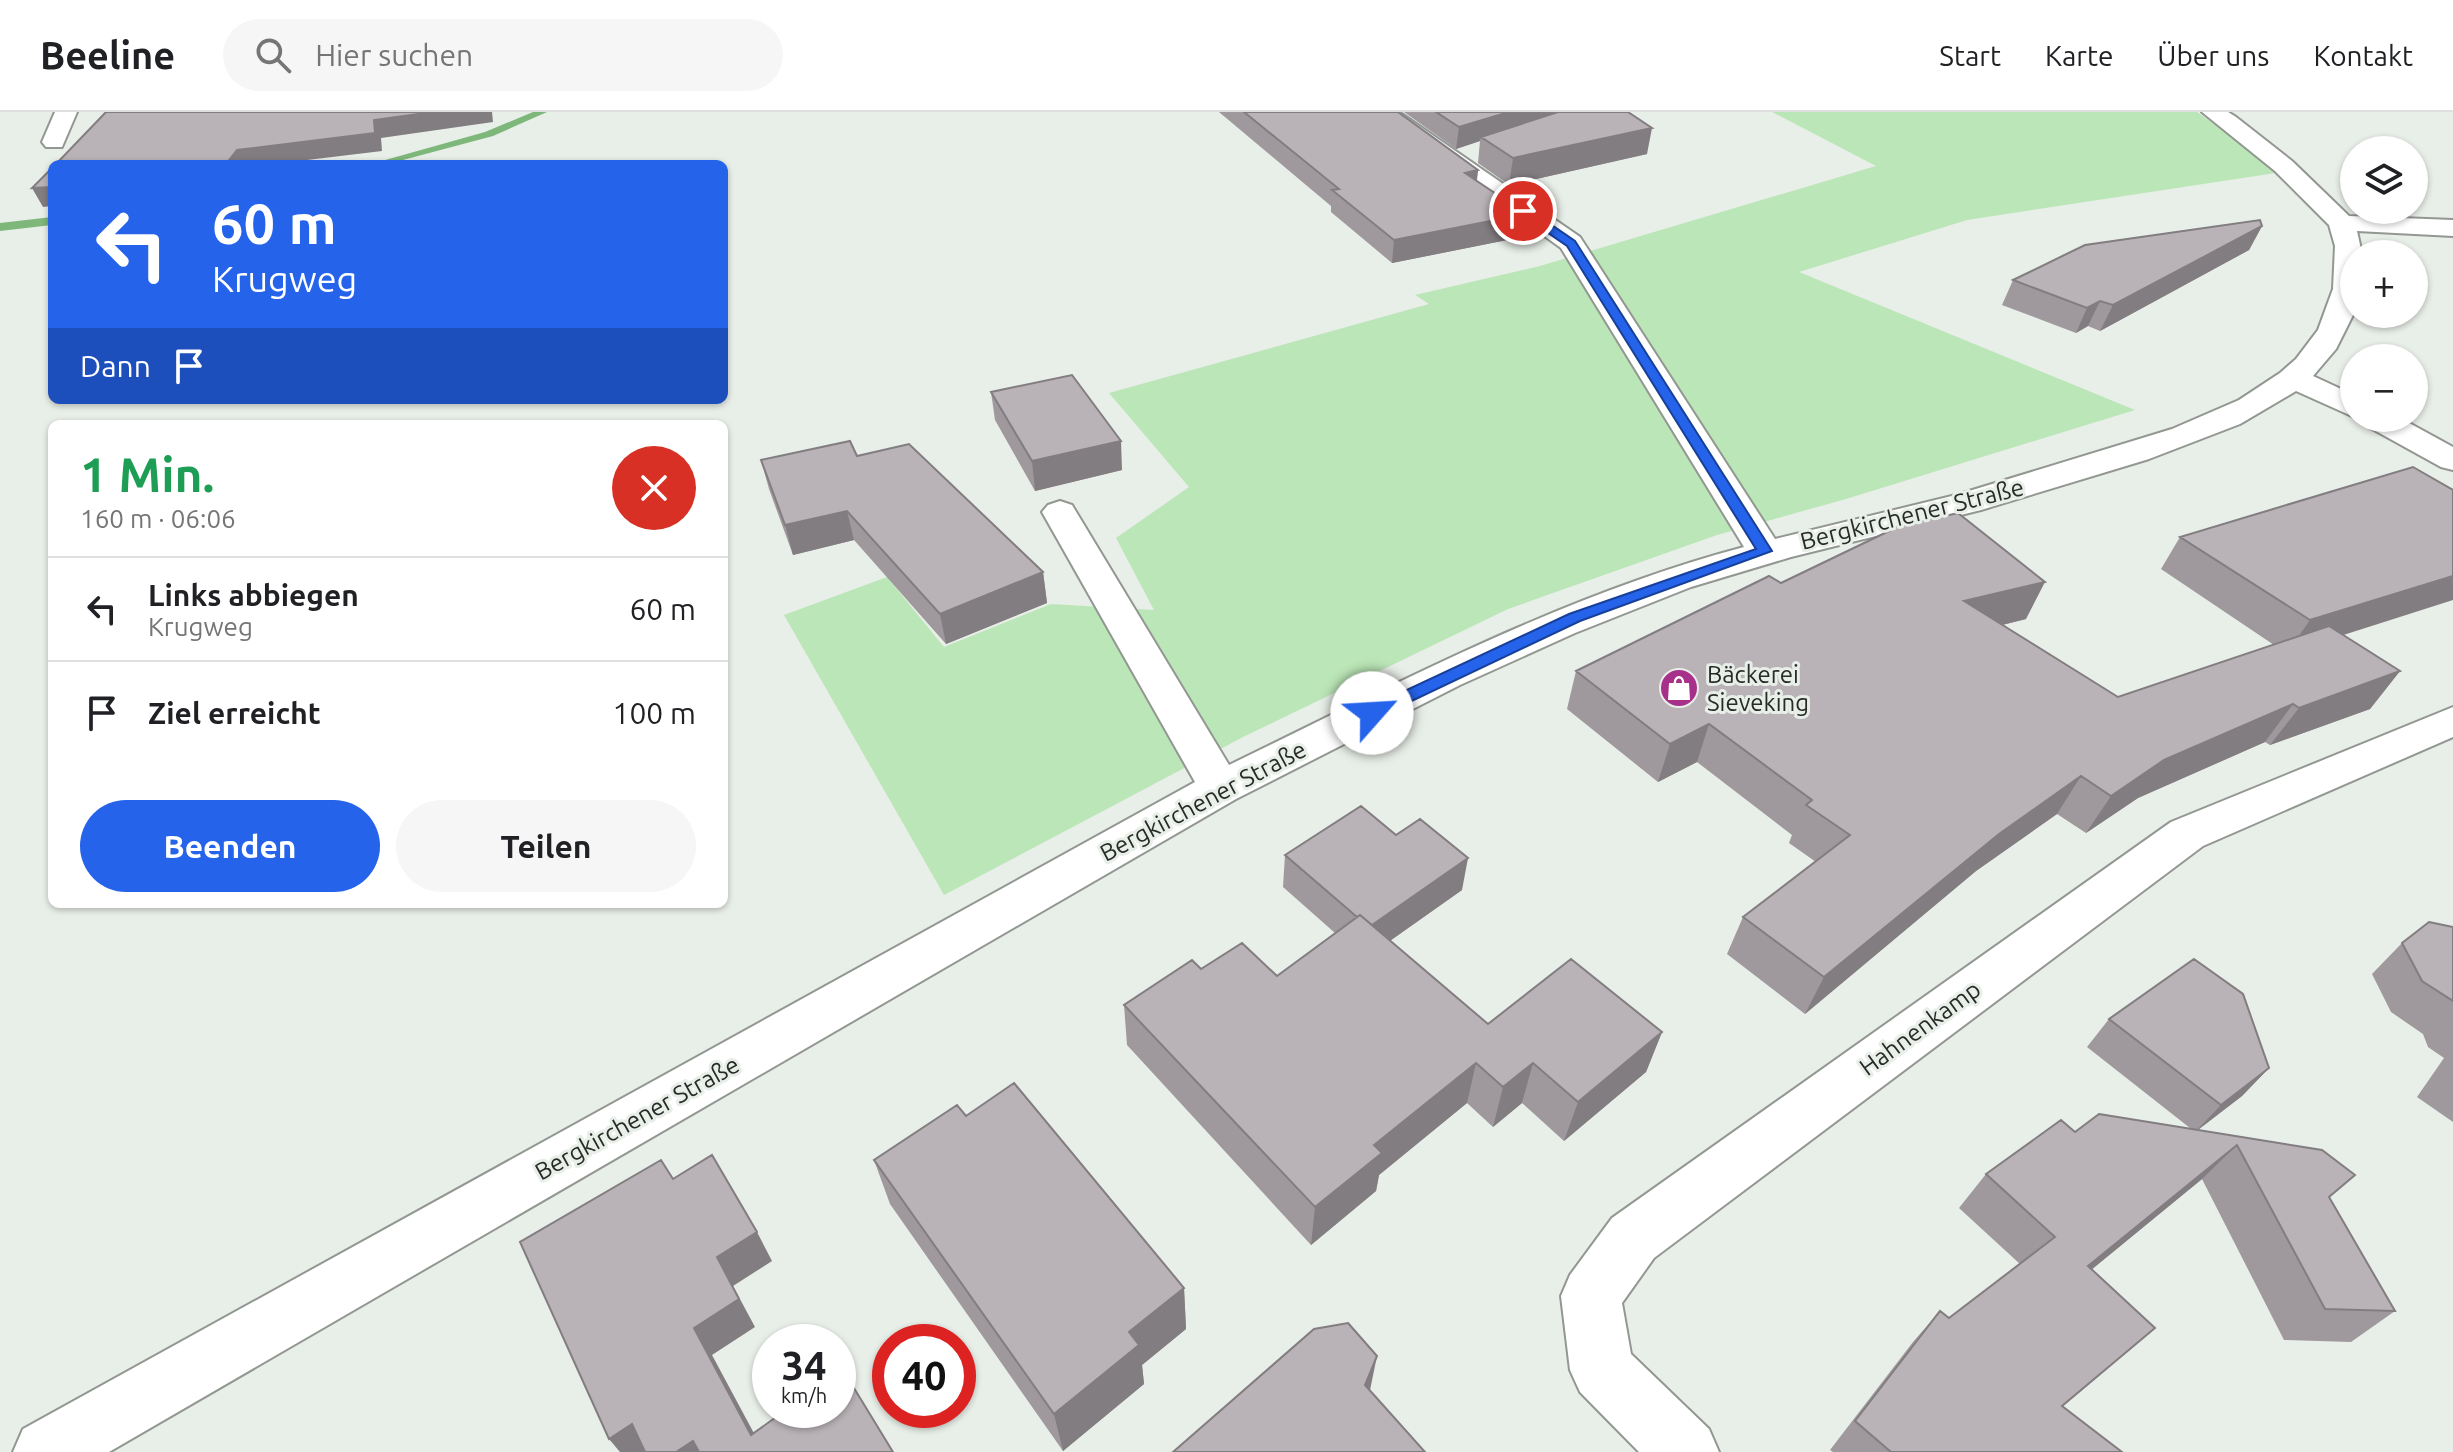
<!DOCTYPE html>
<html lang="de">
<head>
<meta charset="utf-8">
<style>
	:root { --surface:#fff; --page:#f6f6f6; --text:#202124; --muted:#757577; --line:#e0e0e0; --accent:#2563eb }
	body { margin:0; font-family:Ubuntu,sans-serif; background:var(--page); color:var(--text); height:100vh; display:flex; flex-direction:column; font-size:30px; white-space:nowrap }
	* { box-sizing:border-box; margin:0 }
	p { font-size:26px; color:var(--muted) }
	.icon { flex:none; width:44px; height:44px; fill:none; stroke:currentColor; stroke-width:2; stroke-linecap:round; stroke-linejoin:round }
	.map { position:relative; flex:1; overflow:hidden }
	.panel { position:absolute; left:48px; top:308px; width:680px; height:488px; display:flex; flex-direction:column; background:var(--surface); border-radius:12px; box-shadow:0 2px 6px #0004 }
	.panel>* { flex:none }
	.top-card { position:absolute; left:48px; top:48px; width:680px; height:244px; border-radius:12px; box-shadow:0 2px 6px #0004; background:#2563eb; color:#fff; overflow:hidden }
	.tools { position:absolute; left:2340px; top:24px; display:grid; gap:16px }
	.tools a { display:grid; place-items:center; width:88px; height:88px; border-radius:50%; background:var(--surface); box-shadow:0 2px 6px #0004; font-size:40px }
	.speed { position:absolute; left:752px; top:1212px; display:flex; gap:16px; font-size:40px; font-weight:700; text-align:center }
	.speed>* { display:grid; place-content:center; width:104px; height:104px; border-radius:50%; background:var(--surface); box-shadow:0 2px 6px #0004; line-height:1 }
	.speed small { font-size:20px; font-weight:400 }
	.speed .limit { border:12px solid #d22; background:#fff; color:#111 }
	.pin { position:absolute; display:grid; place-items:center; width:68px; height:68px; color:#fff; margin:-34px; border:4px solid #fff; border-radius:50%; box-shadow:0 2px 8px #0007 }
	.me { position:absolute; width:88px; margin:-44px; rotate:64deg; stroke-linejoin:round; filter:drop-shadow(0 0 6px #0008) }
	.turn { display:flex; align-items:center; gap:28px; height:168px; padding:0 32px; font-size:36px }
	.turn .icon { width:104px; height:104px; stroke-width:2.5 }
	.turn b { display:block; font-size:56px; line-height:68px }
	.then { display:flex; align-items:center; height:76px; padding:0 32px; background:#0003; gap:16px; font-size:30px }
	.round { display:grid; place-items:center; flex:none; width:84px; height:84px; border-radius:42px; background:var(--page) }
	.headline { display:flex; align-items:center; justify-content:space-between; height:136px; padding:0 32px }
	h1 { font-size:48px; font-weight:700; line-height:60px; color:#1e9e55 }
	.button { display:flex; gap:16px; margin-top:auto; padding:16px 32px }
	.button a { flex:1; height:92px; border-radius:48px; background:var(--accent); color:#fff; font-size:32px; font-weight:700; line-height:92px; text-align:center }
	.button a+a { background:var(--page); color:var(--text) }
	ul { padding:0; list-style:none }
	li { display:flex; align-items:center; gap:24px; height:104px; padding:0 32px; border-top:2px solid var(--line) }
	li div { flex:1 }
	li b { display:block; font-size:30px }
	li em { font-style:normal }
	header { display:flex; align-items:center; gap:48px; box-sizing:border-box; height:112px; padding:0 40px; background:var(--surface); border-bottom:2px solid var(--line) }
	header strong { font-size:38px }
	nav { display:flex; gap:44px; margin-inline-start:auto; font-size:28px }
	.search { width:560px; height:72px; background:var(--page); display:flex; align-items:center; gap:20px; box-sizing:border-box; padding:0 28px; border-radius:44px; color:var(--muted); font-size:30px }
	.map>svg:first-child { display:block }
	.green { fill:#bbe6b7 }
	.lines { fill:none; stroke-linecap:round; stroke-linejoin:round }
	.stream { fill:#7eb77a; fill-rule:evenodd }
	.minor-casing { stroke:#929792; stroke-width:4 }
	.minor { fill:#fff; fill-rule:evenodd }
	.wall { fill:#9f999d }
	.shaded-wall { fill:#827d80 }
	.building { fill:#b9b2b7; stroke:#827d80; stroke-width:2 }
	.route { fill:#2563eb; stroke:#184099; stroke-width:2 }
	.labels { text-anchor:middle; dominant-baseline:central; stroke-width:6; stroke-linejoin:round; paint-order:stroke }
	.street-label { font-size:24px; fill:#282a28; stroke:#e8eee8 }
	.poi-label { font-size:24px; fill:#282a28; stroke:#e8eee8; text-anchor:start }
</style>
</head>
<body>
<header>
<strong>Beeline</strong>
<div class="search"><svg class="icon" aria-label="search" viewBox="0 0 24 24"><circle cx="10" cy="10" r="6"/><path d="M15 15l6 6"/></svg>Hier suchen</div>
<nav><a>Start</a><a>Karte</a><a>Über uns</a><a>Kontakt</a></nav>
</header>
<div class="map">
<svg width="2453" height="1340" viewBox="0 0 2453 1340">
	<rect width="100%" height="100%" fill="#e8eee8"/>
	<path class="green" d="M1772 0H2197L2282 60 1967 108 1799 160 2135 298 1846 387 1717 423 1508 497 1243 625 944 783 784 503 887 465 944 535 1051 492 1154 498 1116 426 1189 375 1109 281 1429 192 1415 183 1540 154 1876 54Z"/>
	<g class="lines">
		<path class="stream" d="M533 0H547L493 24 388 52H371L485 20Z
			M52 105V113L0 119V111Z"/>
		<g class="minor-casing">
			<path id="minor" d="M55 0H77L62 35H46L42 30Z
				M1373 0H1399L1580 125 1775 427 1956 383 2172 317 2239 288 2280 261 2296 247 2318 218 2333 177 2335 134 2329 113 2275 59 2202 0H2228L2236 5 2292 49 2349 104 2453 108V124L2357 119 2362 142H2354V201L2336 237 2313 264 2354 283V305L2296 279 2240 312 2149 347 1981 398 1791 445 1691 475 1575 521 1460 573 1236 687 109 1340H13L23 1317 1195 670 1042 400 1048 393 1060 389 1072 393 1229 653C1396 572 1563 483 1744 435L1561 136Z
				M2360 306H2400L2453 335V358L2441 355 2365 313Z
				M2453 595V625L2203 734 1654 1146 1622 1191 1631 1242 1709 1317 1719 1340H1639L1580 1280 1570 1258 1561 1184 1570 1163 1612 1106 2171 710Z"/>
		</g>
		<use href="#minor" class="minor"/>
	</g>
	<path class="wall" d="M1219 0H1398L1478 58 1477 69 1526 102 1522 125 1392 151 1331 100V94Z
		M1404 0H1628L1647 42 1509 73 1478 51 1480 29 1456 37Z
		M2262 114 2249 138 2100 219 2088 214 2076 221 2002 193 2013 168Z
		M991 280 1122 358 1035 379 995 308Z
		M857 344 1043 460 1047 491 946 532 854 428 793 443 769 377 761 348Z
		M1886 417 2026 507 2002 513 2118 585 2274 533 2161 457 2180 425 2343 523 2400 559 2370 597 2270 633 2265 630 2138 686 2086 721 2057 702 1976 759 1805 902 1727 842 1743 805 1816 750 1789 731 1792 723 1697 650 1658 670 1567 597 1576 559 1781 471 1884 422Z
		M1285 743 1462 778 1390 829 1488 912 1662 920 1646 960 1564 1029 1522 991 1493 1015 1467 991 1379 1063 1376 1079 1311 1133 1127 933 1124 893 1201 857 1277 864 1335 821 1283 775Z
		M2453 815V1010L2417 985 2444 946 2428 935 2423 922 2391 900 2372 862 2402 831Z
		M2109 907 2269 956 2242 984 2198 1018 2322 1038 2329 1085 2395 1199 2351 1230 2284 1228 2202 1067 2092 1157 2155 1216 2063 1294 2122 1340H1833L1830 1338 1913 1230 1940 1199 1949 1206 2020 1152 1959 1096 1986 1062 2075 1020 2190 1016 2087 935Z
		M966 1004 1184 1176 1186 1217 1142 1253 1144 1272 1063 1339 890 1092 874 1048Z"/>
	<path class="shaded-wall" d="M433 0H492L493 10 381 26 382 39 274 52H226L237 38 374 8Z
		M1509 0H1572L1481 25 1480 29 1456 37 1459 15Z
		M1652 16 1647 42 1509 73 1513 46Z
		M1478 58 1475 80 1465 61Z
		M52 75V94L43 95 32 76Z
		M1526 102 1522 125 1392 151 1394 128Z
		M2262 114 2249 138 2100 219 2113 193Z
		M2100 189 2088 214 2076 221 2087 196Z
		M1121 329 1122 358 1035 379 1032 349Z
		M847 399 854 428 793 443 785 413Z
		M1043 460 1047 491 946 532 940 502Z
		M2453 464V488L2287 541 2310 508Z
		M2045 470 2026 507 1946 527 1964 489Z
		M2400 559 2370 597 2270 633 2299 596Z
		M2293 592 2265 630 2138 686 2086 721 2111 684 2164 648Z
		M1709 612 1697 650 1658 670 1670 632Z
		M2081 664 2057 702 1976 759 1805 902 1824 865 1999 722Z
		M1468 746 1462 778 1364 847 1368 816Z
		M1662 920 1646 960 1564 1029 1578 990Z
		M1476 951 1467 991 1379 1063 1376 1079 1311 1133 1315 1095 1374 1033Z
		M1533 951 1522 991 1493 1015 1503 975Z
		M2269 956 2242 984 2195 1020 2221 993Z
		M2237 1033 2202 1067 2057 1186 2088 1154Z
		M757 1120 772 1149 733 1174 755 1215 712 1243 764 1340 751 1323 694 1216 717 1145Z
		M1184 1176 1186 1217 1142 1253 1144 1272 1063 1339 1054 1302 1129 1220Z
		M1377 1244 1369 1283 1365 1273Z
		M632 1312 649 1340H620L609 1327Z
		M693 1329 702 1340H676Z"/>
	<path class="building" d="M106 0H433L374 8 375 21 237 38 226 52H56Z
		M1244 0H1398L1478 58 1465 61 1526 102 1394 128 1332 78 1339 77Z
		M1436 0H1509L1459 15Z
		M1558 0H1628L1652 16 1513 46 1481 25Z
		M52 56V75L32 76Z
		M2260 108 2262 114 2113 193 2100 189 2087 196 2013 168 2085 133Z
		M1072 263 1121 329 1032 349 991 280Z
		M850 329 857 344 909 332 1043 460 940 502 847 399 785 413 761 348Z
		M2413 355 2453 378V464L2310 508 2180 425Z
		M1958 401 2045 470 1964 489 2118 585 2329 514 2400 559 2299 596 2293 592 2164 648 2111 684 2081 664 1999 722 1824 865 1743 805 1850 723 1806 693 1812 688 1709 612 1670 632 1576 559 1769 464 1781 471 1889 419 1886 417Z
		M1361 694 1396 723 1420 707 1468 746 1372 813 1360 803 1357 805 1285 743Z
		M1360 803 1488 912 1571 847 1662 920 1578 990 1533 951 1503 975 1476 951 1374 1033 1382 1041 1315 1095 1124 893 1192 848 1201 857 1242 831 1277 864Z
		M2429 810 2453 815V889L2422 869 2402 831Z
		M2194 847 2243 882 2269 956 2221 993 2109 907Z
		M1014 971 1184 1176 1129 1220 1139 1233 1054 1302 874 1048 957 993 966 1004Z
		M2099 1002 2322 1038 2355 1063 2329 1085 2395 1199 2325 1197 2237 1033 2088 1154 2155 1216 2062 1294 2122 1340H1891L1855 1309 1940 1199 1949 1206 2055 1125 1986 1062 2061 1008 2075 1020Z
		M712 1043 757 1120 717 1145 739 1187 694 1216 751 1323 786 1298H838V1261L843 1258 893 1340H699L693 1329 676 1340H645L632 1312 609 1327 520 1130 661 1048 673 1067Z
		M1348 1211 1377 1244 1365 1273 1425 1340H1173L1314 1217Z"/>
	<path class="route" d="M1519 96H1527L1575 129 1772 439 1580 509 1378 605H1366L1363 601 1366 597 1569 502 1756 437 1567 134 1519 101Z"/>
	<defs>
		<g id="shop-disc" transform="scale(2)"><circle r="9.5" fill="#a7318a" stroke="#e8eee8"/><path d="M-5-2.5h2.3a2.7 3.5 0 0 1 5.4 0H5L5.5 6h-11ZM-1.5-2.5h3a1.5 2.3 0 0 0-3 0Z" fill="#fff"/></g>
	</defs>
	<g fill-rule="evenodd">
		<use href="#shop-disc" x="1679" y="576"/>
	</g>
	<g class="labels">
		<g class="street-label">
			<text transform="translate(1912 402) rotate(-14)">Bergkirchener Straße</text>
			<text transform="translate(1203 689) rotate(-28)">Bergkirchener Straße</text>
			<text transform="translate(1920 916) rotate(-36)">Hahnenkamp</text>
			<text transform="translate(637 1006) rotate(-29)">Bergkirchener Straße</text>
		</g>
		<g class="poi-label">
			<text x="1707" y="562">Bäckerei<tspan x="1707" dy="28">Sieveking</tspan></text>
		</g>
	</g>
</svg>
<div class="tools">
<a><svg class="icon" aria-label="layers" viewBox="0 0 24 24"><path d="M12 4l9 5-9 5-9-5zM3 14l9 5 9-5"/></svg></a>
<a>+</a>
<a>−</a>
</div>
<div class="speed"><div>34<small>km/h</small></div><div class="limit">40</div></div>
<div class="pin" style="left:1523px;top:99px;background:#d93025"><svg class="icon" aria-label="arrive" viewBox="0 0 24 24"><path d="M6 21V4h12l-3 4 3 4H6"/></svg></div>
<svg class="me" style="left:1372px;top:601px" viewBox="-20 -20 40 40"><circle r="19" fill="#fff"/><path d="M0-13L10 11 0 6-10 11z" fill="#2563eb"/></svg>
<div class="top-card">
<div class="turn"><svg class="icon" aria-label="left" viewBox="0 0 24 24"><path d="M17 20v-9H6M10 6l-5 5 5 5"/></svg><div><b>60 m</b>Krugweg</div></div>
<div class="then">Dann<svg class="icon" aria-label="arrive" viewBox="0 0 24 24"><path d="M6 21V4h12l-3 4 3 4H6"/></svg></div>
</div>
<section class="panel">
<div class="headline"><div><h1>1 Min.</h1><p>160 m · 06:06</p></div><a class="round" style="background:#d93025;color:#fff"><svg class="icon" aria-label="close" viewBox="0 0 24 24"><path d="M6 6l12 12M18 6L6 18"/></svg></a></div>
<ul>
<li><svg class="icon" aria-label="left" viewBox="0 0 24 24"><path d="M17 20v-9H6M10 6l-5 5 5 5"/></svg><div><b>Links abbiegen</b><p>Krugweg</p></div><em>60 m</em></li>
<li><svg class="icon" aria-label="arrive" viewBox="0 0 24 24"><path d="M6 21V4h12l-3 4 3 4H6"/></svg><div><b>Ziel erreicht</b></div><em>100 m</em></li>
</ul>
<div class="button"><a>Beenden</a><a>Teilen</a></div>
</section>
</div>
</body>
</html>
